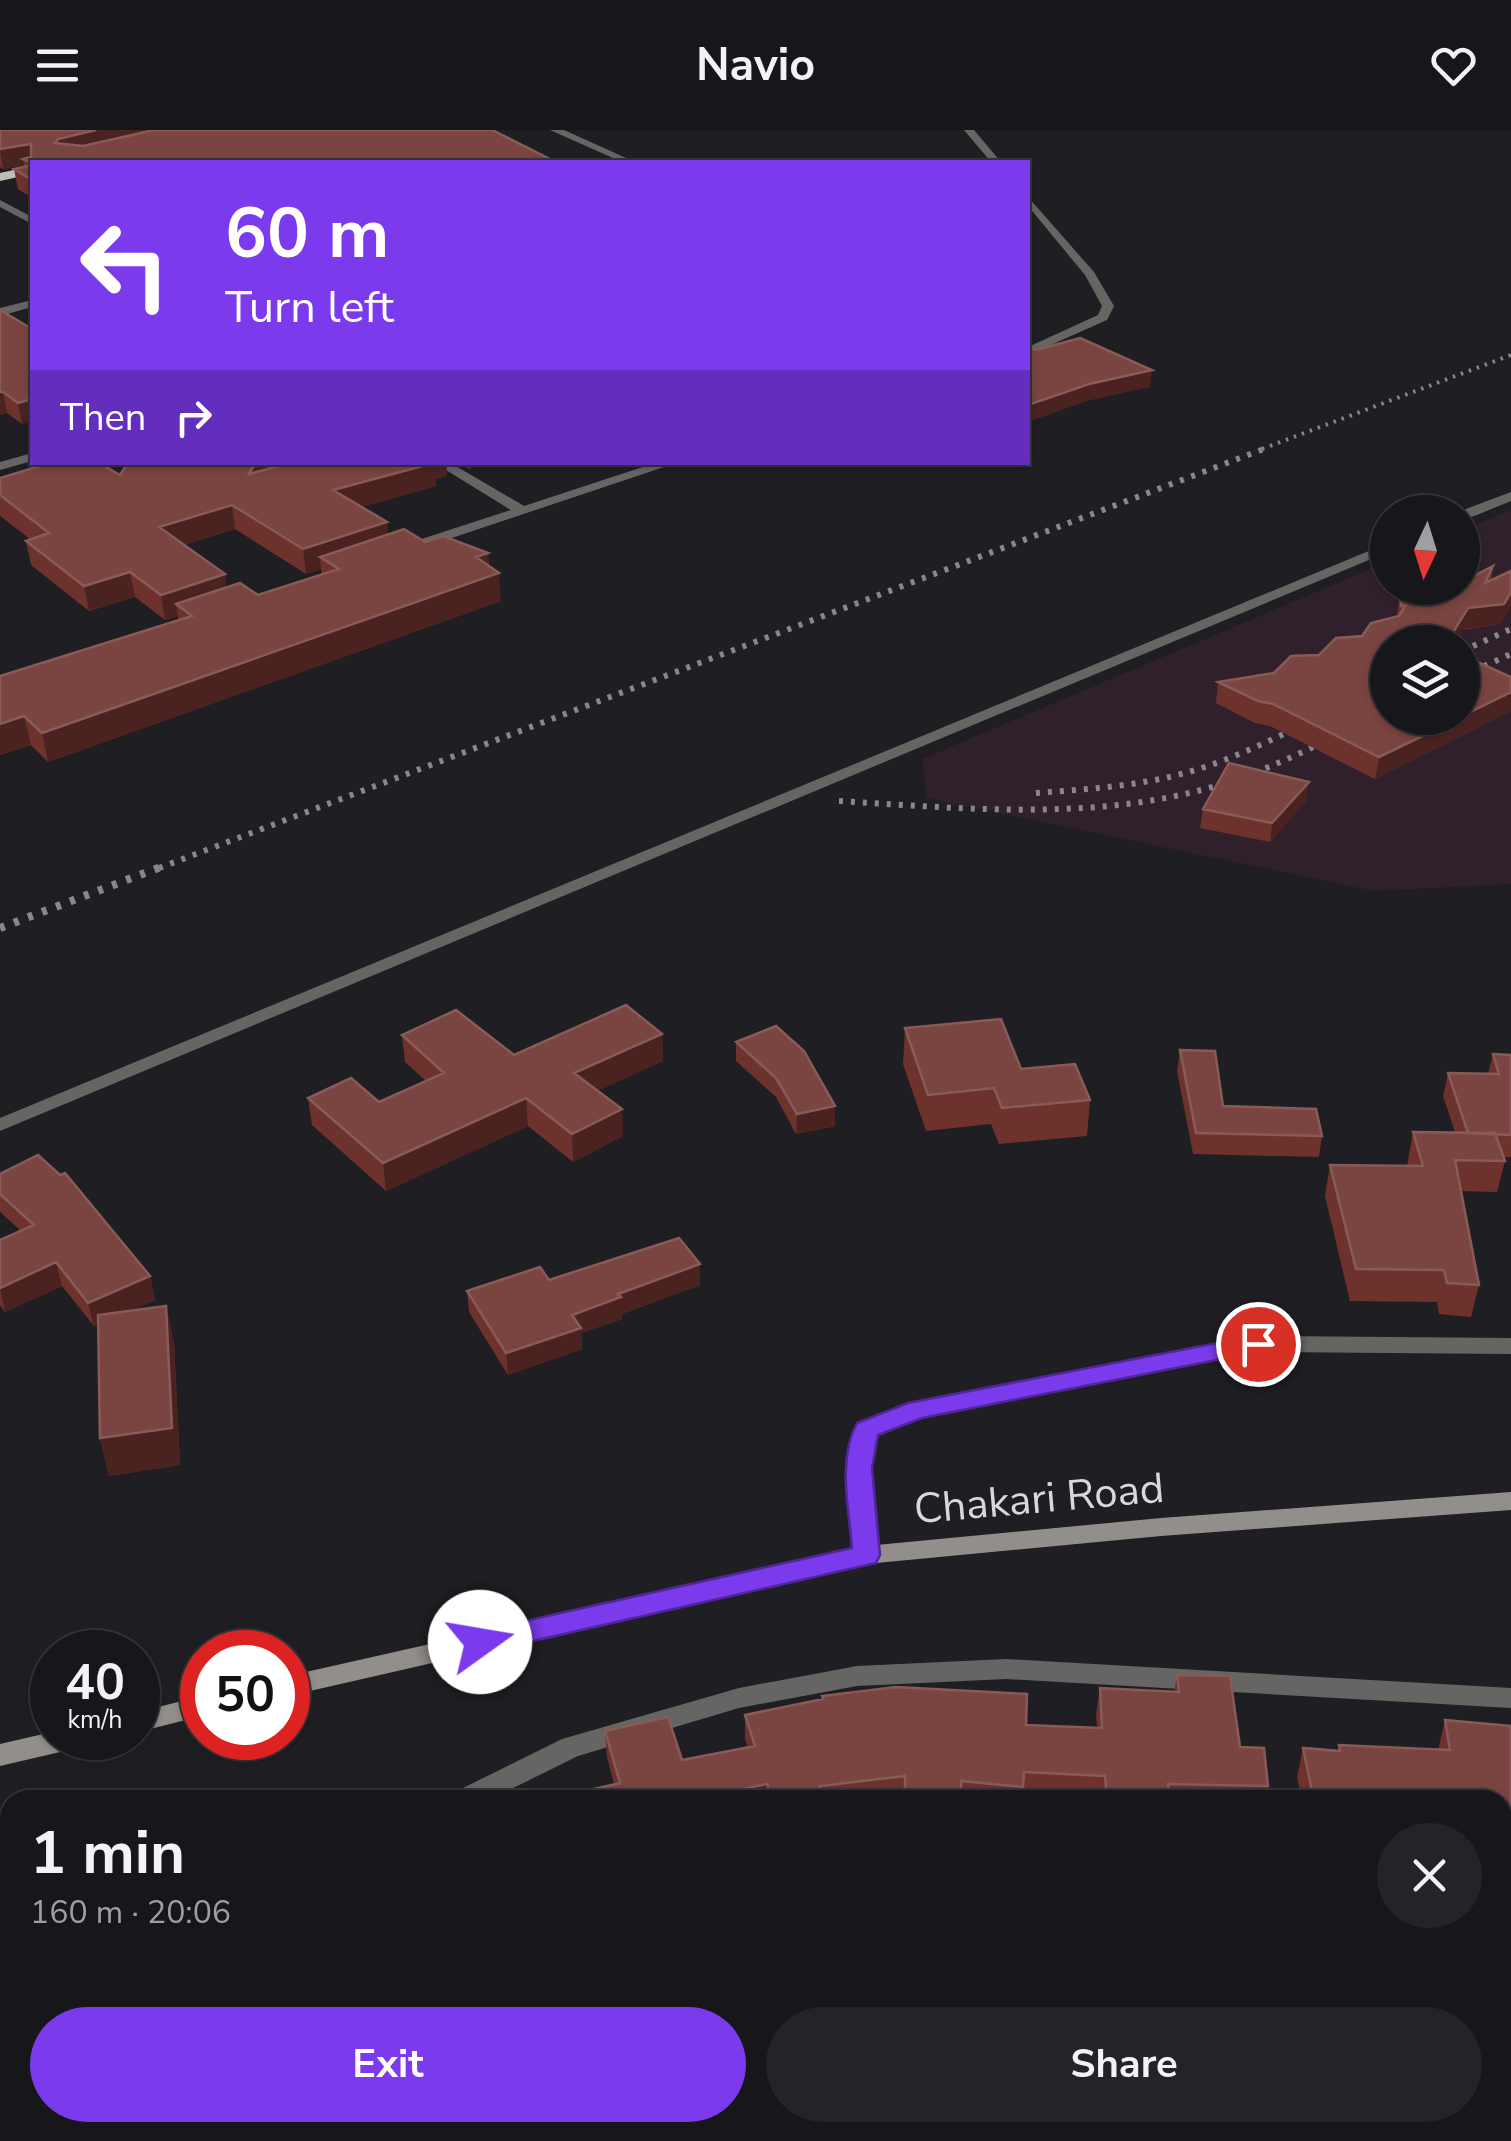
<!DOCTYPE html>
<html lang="en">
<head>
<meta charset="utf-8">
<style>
	:root { --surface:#17161a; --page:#242327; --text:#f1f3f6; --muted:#9e9fa2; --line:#363539; --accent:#7c3aed }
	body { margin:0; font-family:"Nunito Sans",sans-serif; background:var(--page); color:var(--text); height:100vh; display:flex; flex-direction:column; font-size:38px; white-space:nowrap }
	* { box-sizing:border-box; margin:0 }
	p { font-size:32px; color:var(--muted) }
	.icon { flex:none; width:55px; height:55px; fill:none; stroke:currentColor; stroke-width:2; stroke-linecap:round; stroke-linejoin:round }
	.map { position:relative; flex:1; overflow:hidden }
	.details { position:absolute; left:0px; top:1660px; width:1512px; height:352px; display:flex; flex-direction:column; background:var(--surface); border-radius:30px 30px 0 0; box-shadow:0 2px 8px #0004,0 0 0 2px var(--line) }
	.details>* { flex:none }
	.guide { position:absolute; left:30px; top:30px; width:1000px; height:305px; border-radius:0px; box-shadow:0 2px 8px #0004,0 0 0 2px var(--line); background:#7c3aed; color:#fff; overflow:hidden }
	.needle { width:65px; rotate:184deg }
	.fabs { position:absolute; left:1370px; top:365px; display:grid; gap:20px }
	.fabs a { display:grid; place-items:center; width:110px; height:110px; border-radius:50%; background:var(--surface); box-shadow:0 2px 8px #0004,0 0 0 2px var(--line); font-size:50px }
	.speed { position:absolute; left:30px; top:1500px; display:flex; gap:20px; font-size:50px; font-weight:700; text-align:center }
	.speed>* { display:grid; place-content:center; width:130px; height:130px; border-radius:50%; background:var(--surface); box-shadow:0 2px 8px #0004,0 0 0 2px var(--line); line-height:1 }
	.speed small { font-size:25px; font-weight:400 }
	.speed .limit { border:15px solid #d22; background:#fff; color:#111 }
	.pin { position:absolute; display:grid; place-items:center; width:85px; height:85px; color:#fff; margin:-42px; border:5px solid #fff; border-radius:50%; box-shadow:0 2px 10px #0007 }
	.me { position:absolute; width:110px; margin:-55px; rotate:77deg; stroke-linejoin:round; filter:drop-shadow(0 0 8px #0008) }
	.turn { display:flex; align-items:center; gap:35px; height:210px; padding:0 30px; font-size:45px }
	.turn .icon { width:130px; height:130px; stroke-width:2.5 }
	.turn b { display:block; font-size:70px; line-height:85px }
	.then { display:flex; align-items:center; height:95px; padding:0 30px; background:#0003; gap:20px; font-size:38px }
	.round { display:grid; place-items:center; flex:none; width:105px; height:105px; border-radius:52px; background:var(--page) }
	.head { display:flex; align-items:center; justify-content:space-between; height:170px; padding:0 30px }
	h1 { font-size:60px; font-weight:700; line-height:75px }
	.button { display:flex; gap:20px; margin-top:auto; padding:20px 30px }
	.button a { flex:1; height:115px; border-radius:60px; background:var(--accent); color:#fff; font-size:40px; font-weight:700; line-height:115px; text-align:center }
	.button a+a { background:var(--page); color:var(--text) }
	header { display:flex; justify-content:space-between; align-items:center; height:130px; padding:0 30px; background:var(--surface); font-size:45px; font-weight:700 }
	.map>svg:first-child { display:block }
	.industrial { fill:#30202b; fill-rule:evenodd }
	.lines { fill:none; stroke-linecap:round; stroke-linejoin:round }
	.minor { fill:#676564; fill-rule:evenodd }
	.secondary { fill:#918e8b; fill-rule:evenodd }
	.trunk { fill:#c0bbb8; fill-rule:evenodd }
	.rail-far2 { stroke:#88878a; stroke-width:4; stroke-dasharray:2.5 6; stroke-linecap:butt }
	.rail-far1 { stroke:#88878a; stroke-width:6; stroke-dasharray:4 8; stroke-linecap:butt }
	.rail { stroke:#88878a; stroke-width:8; stroke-dasharray:5 10; stroke-linecap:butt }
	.wall { fill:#6e322d; fill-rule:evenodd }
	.shaded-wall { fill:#4a2321 }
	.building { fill:#7a4440; stroke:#885b58; stroke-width:2.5 }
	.route { fill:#7c3aed; stroke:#51269a; stroke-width:2.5 }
	.labels { text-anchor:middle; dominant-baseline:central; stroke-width:10; stroke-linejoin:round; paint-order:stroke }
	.near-street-label { font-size:42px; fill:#d9d8db; stroke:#1f1e22 }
</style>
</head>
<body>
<header><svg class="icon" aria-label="menu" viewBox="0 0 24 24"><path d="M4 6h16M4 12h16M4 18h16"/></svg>Navio<svg class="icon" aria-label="heart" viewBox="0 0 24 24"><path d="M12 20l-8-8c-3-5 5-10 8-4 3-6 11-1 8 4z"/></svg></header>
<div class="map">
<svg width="1511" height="2011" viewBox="0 0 1511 2011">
	<rect width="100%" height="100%" fill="#1f1e22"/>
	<path class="industrial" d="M1511 380V754L1374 761 927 668 922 629 1387 432 1388 458H1462L1463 400ZM1388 512H1462V588H1388Z"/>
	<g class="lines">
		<path class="minor" d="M550 0H564L635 32H622Z
			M964 0H974L1001 32H991Z
			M1028 67 1094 142 1114 176 1107 190 1028 225V217L1098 185 1102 176 1085 145 1028 76Z
			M0 70 32 87V94L0 77Z
			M32 170V177L0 186V178Z
			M32 323V331L0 340V332Z
			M433 332H449L524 376 658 332H679L413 421H403V415L511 380Z
			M1511 362V371L1467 389 1462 390V382H1458Z
			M1388 413V422L0 1001V988Z
			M1258 1206 1511 1208V1224L1258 1222 921 1286 877 1305 871 1338 878 1425 875 1431 866 1434 857 1431 854 1425 847 1338 858 1294 917 1271Z
			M1006 1529 1511 1558V1578L1006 1549 857 1556 739 1578 578 1626 489 1670H451L455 1662 562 1609 739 1558 857 1536Z
			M177 2002H207L209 2011H179Z
			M440 2002H470L473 2011H443Z
			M1370 2002H1407L1411 2011H1374Z"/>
		<path class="secondary" d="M1511 1362V1380L1161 1406 866 1434 288 1566V1546L866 1416 1161 1388Z
			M202 1566V1586L138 1602V1582Z
			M52 1602V1608H86L82 1616 73 1619 0 1636V1614Z"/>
		<path class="trunk" d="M32 36V44L0 51V43Z"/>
		<path class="rail-far2" d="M1262 319 1511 225"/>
		<path class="rail-far1" d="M1462 521 1511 499
			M1462 546 1511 524
			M1036 663C1088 659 1142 656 1192 641 1233 629 1271 610 1309 592
			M839 671C960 678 1086 691 1205 659 1269 642 1328 609 1388 581
			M159 738 1269 317"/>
		<path class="rail" d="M0 798 166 735"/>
	</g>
	<path class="wall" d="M0 0 32 32V68L18 59 14 39 25 37 24 35 3 39 0 37Z
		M0 180 32 199 22 294 7 283 0 285Z
		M293 332H446L447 345 436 349V356L361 377 388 404 488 423 489 436 501 471 48 632 31 615 0 625V546L178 491V486L165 490 135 467 89 481 31 435 26 411 30 409 0 386V348L269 339ZM235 399 306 444 321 439 322 445 258 465 226 457 184 415Z
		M457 332H492L469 339Z
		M1493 436 1491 451 1511 441V475L1500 494 1388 512 1511 547V581L1375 649 1270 596 1255 593 1216 573 1218 552 1274 543 1319 525 1362 506 1397 487 1400 463 1462 458Z
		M1306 671 1270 712 1200 698 1203 679Z
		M905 898 1021 939 1090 970 1087 1006 999 1014 991 994 926 1001 903 934Z
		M662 904 663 931 597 961 623 1006 573 1032 528 996 386 1061 312 995 308 968 379 972 426 951 405 932 402 905 514 925Z
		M736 912 835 976V996L796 1004 776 967 736 931Z
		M1180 920 1223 976 1322 1006 1319 1027 1193 1024 1177 941Z
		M1493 924 1511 925V1027H1504L1505 1031 1497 1062 1461 1061 1479 1155 1471 1187 1439 1184 1437 1172 1350 1171 1325 1066 1330 1035 1407 1036 1413 1002H1455L1443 966 1448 943 1488 944Z
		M0 1044 150 1146 155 1170 129 1181 166 1176 174 1213 180 1335 109 1346 100 1308 98 1195 94 1196 62 1156 5 1182 0 1175V1110L21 1101 0 1082Z
		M700 1134V1155L622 1184V1189L581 1203 582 1219 508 1245 469 1182 467 1161 549 1150Z
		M1177 1545 1240 1617 1268 1656 1265 1670H1068L1022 1668V1670H546L614 1654 607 1627 605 1601 682 1630 748 1617 745 1610V1585L1097 1598 1096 1584 1100 1558 1174 1562Z
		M1445 1590 1511 1596V1846H1502V1670H1302L1297 1647 1303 1618 1338 1621 1339 1615 1438 1620Z
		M778 2002H834L837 2011H781Z"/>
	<path class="shaded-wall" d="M96 0H182L61 28 55 13 58 9Z
		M31 14 34 32 23 29 24 35 3 39 0 19Z
		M1152 240 1150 257 1087 271 1028 292V275L1089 254Z
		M0 262H3L7 283 0 285Z
		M32 269V292L22 294 18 273Z
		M256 332H273L252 368 249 344Z
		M426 332H446L447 345 436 349V356L336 384 333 360Z
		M468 332H492L469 339Z
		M232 375 235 399 163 422 159 397Z
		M387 392 389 416 320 427 321 439 306 444 303 419Z
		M488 423 490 447 499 443 501 471 48 632 42 603Z
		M130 442 135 467 89 481 84 456Z
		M225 444 228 469 176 474 178 486 165 490 161 465Z
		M1511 462V475L1500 494 1464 499 1456 512H1447L1468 478Z
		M1511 562V581L1375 649 1379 627Z
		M24 586 31 615 0 625V594Z
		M1309 652 1306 671 1270 712 1272 693Z
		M662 904 663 931 576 971 574 943Z
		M526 968 528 996 386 1061 383 1033Z
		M835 976V996L796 1004 797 984Z
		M622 979 623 1006 573 1032 572 1004Z
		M56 1132 62 1156 5 1182 0 1158Z
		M700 1134V1155L622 1184V1189L581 1203 582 1219 508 1245 506 1223 572 1185 618 1164Z
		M150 1146 155 1170 94 1196 88 1173Z
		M166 1176 174 1213 180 1335 109 1346 100 1308Z
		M767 1654V1670H694V1669Z
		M821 1659 820 1670H772Z
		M304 2002H315L317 2011H306Z
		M720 2002H738L720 2006Z"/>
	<path class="building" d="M0 0H96L58 9 55 13 83 16 154 0H492L556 32 32 33 23 29 31 27V14L0 19Z
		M32 35V50L14 39Z
		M0 180 32 199V269L18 273 3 262H0Z
		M1080 208 1152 240 1089 254 1028 275V217L1036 220Z
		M53 332H98L120 345 128 332H256L249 344 293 332 434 333 333 360 387 392 303 419 232 375 159 397 225 444 161 465 130 442 84 456 26 411 49 403 0 365V348Z
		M404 399 425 412 443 406 488 423 476 427 499 443 42 603 24 586 0 594V546L192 486 176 474 240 453 258 465 339 439 320 427Z
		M1493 436 1485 453 1511 441V462L1504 474 1468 478 1447 512H1388V588H1460L1379 627 1273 574 1258 571 1218 552 1274 543 1291 526 1319 525 1336 508 1362 506 1371 493 1399 486 1405 476H1401L1400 463 1436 458H1462V452Z
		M1462 525 1511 547V562L1462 586Z
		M1229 633 1309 652 1272 693 1203 679Z
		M626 875 662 904 574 943 622 979 572 1004 526 968 383 1033 308 968 351 948 379 972 444 943 402 905 456 880 514 925Z
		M1001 889 1021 939 1075 934 1090 970 1002 978 994 958 928 965 905 898Z
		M776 896 804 921 835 976 797 984 776 948 736 912Z
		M1180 920 1215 921 1223 976 1316 979 1322 1006 1196 1003Z
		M1493 924 1511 925V1005L1468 1003 1448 943 1499 944Z
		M1413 1002 1495 1003 1505 1031 1455 1030 1479 1155 1447 1153 1444 1140 1356 1139 1330 1035 1423 1036Z
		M38 1025 60 1045 65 1043 150 1146 88 1173 56 1132 0 1158V1110L34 1095 0 1064V1044Z
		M679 1108 700 1134 618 1164 621 1167 572 1185 581 1198 506 1223 467 1161 540 1137 549 1150Z
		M166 1176 172 1298 100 1308 98 1185Z
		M1177 1545 1230 1546 1240 1617 1264 1618 1268 1656 1168 1654 1169 1667 1150 1666V1670H1107L1105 1646 1024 1642 1023 1657 961 1651V1670H905V1646L820 1656 821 1659 772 1670 767 1654 694 1669 695 1670H546L620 1653 605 1601 668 1587 682 1630 755 1616 745 1585 823 1569 822 1566 896 1557 1027 1564 1026 1595 1102 1598 1100 1558 1179 1562Z
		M1445 1590 1511 1596V1818L1502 1817V1670H1456V1666L1312 1661 1303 1618 1340 1621 1339 1615 1450 1620Z
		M264 2002H305L308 2011H266Z
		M581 2002H629L632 2011H583Z
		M787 2002H834L837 2011H790Z"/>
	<path class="route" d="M1258 1205 1270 1214 1267 1220 922 1288 878 1305 872 1338 880 1425 876 1433 480 1523 470 1520 466 1512 470 1504 480 1501 852 1418C849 1379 837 1330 857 1293L908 1273Z"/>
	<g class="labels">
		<g class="near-street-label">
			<text transform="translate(1039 1369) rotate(-5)">Chakari Road</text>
		</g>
	</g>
</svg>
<div class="fabs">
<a><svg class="needle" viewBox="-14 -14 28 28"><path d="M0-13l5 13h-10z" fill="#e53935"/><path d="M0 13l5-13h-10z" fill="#9e9fa2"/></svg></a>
<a><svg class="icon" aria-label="layers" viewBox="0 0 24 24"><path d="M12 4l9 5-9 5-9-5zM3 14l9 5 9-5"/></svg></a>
</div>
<div class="speed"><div>40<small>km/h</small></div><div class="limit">50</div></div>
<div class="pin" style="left:1258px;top:1214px;background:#d93025"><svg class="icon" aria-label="arrive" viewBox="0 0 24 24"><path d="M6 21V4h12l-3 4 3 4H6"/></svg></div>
<svg class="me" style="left:480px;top:1512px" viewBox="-20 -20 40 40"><circle r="19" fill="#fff"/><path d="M0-13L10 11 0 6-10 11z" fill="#7c3aed"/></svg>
<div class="guide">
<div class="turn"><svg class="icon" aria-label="left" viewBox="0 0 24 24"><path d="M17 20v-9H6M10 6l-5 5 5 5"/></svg><div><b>60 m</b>Turn left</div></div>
<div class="then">Then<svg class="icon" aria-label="right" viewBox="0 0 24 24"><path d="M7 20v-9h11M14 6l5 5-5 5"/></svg></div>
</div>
<section class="details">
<div class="head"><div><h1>1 min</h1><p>160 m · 20:06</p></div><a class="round"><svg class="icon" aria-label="close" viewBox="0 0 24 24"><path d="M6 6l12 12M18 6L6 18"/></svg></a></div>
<div class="button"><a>Exit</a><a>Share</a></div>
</section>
</div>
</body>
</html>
